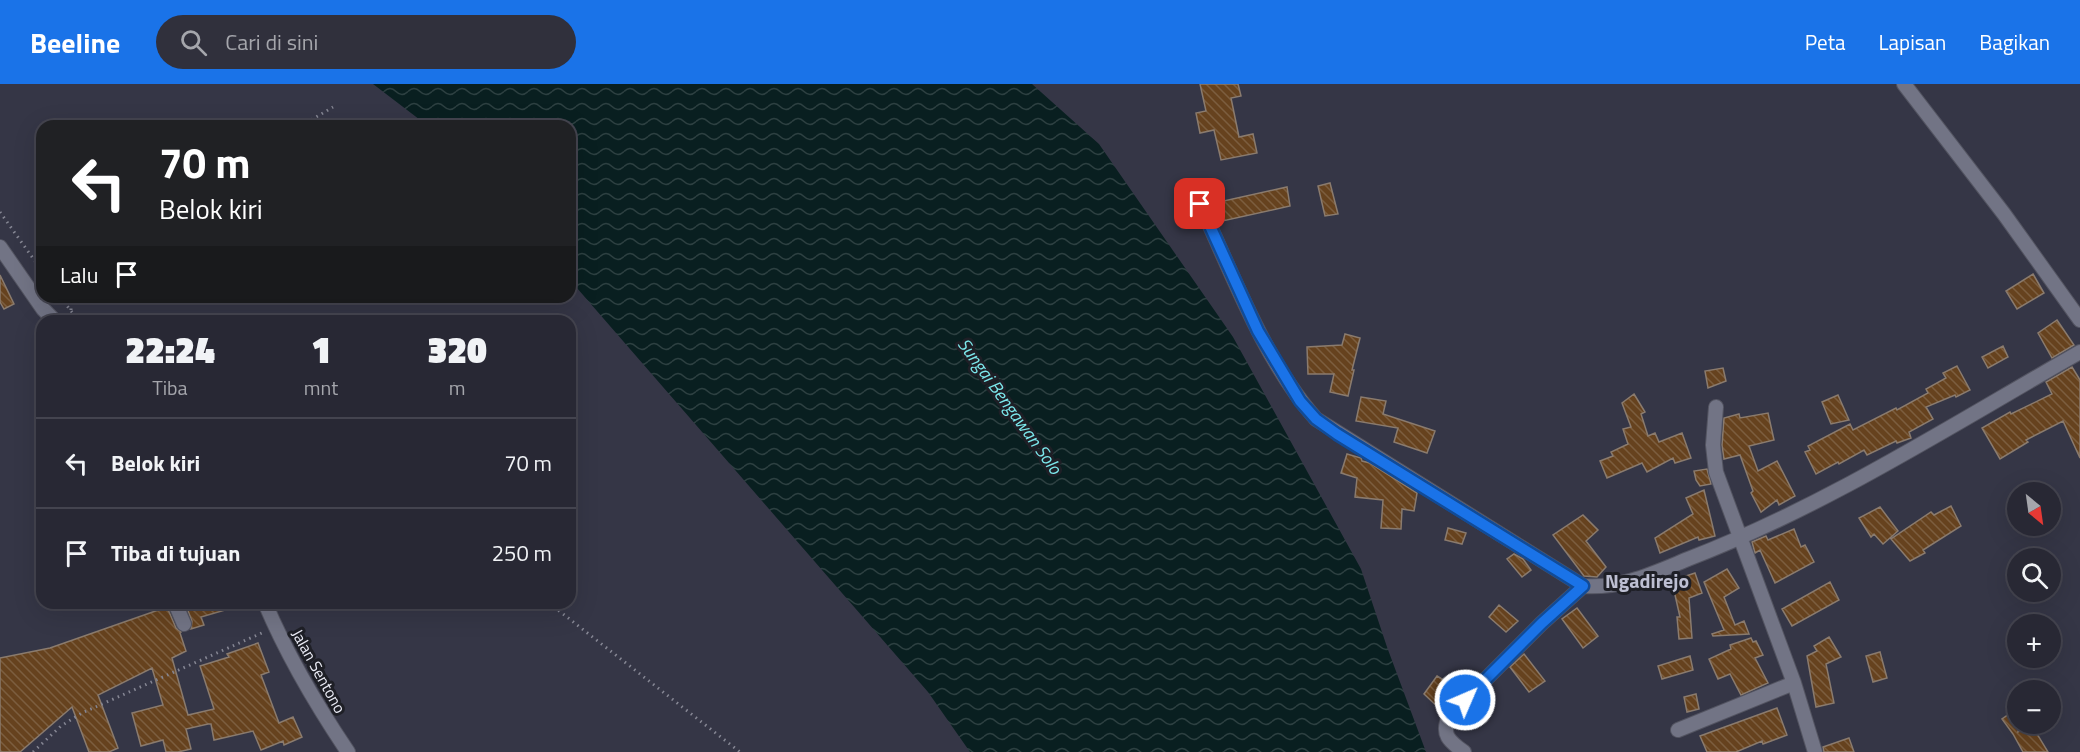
<!DOCTYPE html>
<html lang="id">
<head>
<meta charset="utf-8">
<style>
	:root { --surface:#282834; --page:#30303c; --text:#f1f3f6; --muted:#a5a6ac; --line:#44444f; --accent:#1a73e8 }
	body { margin:0; font-family:"Titillium Web",sans-serif; background:var(--page); color:var(--text); height:100vh; display:flex; flex-direction:column; font-size:22px; white-space:nowrap }
	* { box-sizing:border-box; margin:0 }
	p { font-size:20px; color:var(--muted) }
	.icon { flex:none; width:33px; height:33px; fill:none; stroke:currentColor; stroke-width:2; stroke-linecap:round; stroke-linejoin:round }
	.map { position:relative; flex:1; overflow:hidden }
	.side { position:absolute; left:36px; top:231px; width:540px; height:294px; display:flex; flex-direction:column; background:var(--surface); border-radius:18px; box-shadow:0 6px 24px #0002,0 0 0 2px var(--line) }
	.side>* { flex:none }
	.banner { position:absolute; left:36px; top:36px; width:540px; height:183px; border-radius:18px; box-shadow:0 6px 24px #0002,0 0 0 2px var(--line); background:#202124; color:#fff; overflow:hidden }
	.needle { width:39px; rotate:151deg }
	.fabs { position:absolute; left:2007px; top:398px; display:grid; gap:12px }
	.fabs a { display:grid; place-items:center; width:54px; height:54px; border-radius:50%; background:var(--surface); box-shadow:0 6px 24px #0002,0 0 0 2px var(--line); font-size:30px }
	.pin { position:absolute; display:grid; place-items:center; width:51px; height:51px; color:#fff; margin:-26px; border-radius:12px; box-shadow:0 3px 9px #0006 }
	.me { position:absolute; width:66px; margin:-33px; rotate:45deg; stroke-linejoin:round; filter:drop-shadow(0 0 4px #0008) }
	.turn { display:flex; align-items:center; gap:21px; height:126px; padding:0 24px; font-size:27px }
	.turn .icon { width:78px; height:78px; stroke-width:2.5 }
	.turn b { display:block; font-size:42px; line-height:51px }
	.then { display:flex; align-items:center; height:57px; padding:0 24px; background:#0003; gap:12px; font-size:22px }
	.eta { display:flex; justify-content:space-evenly; align-items:center; height:102px; text-align:center }
	.eta b { font-size:36px; font-weight:800; line-height:42px }
	ul { padding:0; list-style:none }
	li { display:flex; align-items:center; gap:18px; height:90px; padding:0 24px; border-top:2px solid var(--line) }
	li div { flex:1 }
	li b { display:block; font-size:22px }
	li em { font-style:normal }
	header { display:flex; align-items:center; gap:36px; box-sizing:border-box; height:84px; padding:0 30px; background:var(--accent); color:#fff }
	header strong { font-size:28px }
	nav { display:flex; gap:33px; margin-inline-start:auto; font-size:21px }
	.search { width:420px; height:54px; background:var(--page); display:flex; align-items:center; gap:15px; box-sizing:border-box; padding:0 21px; border-radius:33px; color:var(--muted); font-size:22px }
	.map>svg:first-child { display:block }
	.water { fill:url(#water-waves) }
	.building { fill:url(#building-back-hatch); stroke:#8a7b6e; stroke-width:1.5 }
	.lines { fill:none; stroke-linecap:round; stroke-linejoin:round }
	.street-casing { stroke:#535461; stroke-width:16 }
	.path { stroke:#868794; stroke-width:3; stroke-dasharray:1.5 4.5; stroke-linecap:butt }
	.street { stroke:#727485; stroke-width:14 }
	.route-casing { stroke:#114b97; stroke-width:15 }
	.route { stroke:#1a73e8; stroke-width:10 }
	.labels { text-anchor:middle; dominant-baseline:central; stroke-width:6; stroke-linejoin:round; paint-order:stroke }
	.street-label { font-size:16px; fill:#ecedf7; stroke:#1e1f26 }
	.water-label { font-size:18px; font-style:italic; fill:#7ce9ed; stroke:#1e1f26 }
	.quarter-label { font-size:20px; font-weight:bold; fill:#bdbfd2; stroke:#1e1f26 }
</style>
</head>
<body>
<header>
<strong>Beeline</strong>
<div class="search"><svg class="icon" aria-label="search" viewBox="0 0 24 24"><circle cx="10" cy="10" r="6"/><path d="M15 15l6 6"/></svg>Cari di sini</div>
<nav><a>Peta</a><a>Lapisan</a><a>Bagikan</a></nav>
</header>
<div class="map">
<svg width="2080" height="668" viewBox="0 0 2080 668">
	<defs>
		<pattern id="water-waves" width="16" height="10" patternUnits="userSpaceOnUse" patternTransform="scale(1.5)"><rect width="16" height="10" fill="#091f20"/><path d="M0 5q4-4 8 0t8 0" fill="none" stroke="#2d4041"/></pattern>
		<pattern id="building-back-hatch" width="6" height="6" patternUnits="userSpaceOnUse" patternTransform="scale(1.5)"><rect width="6" height="6" fill="#66421e"/><path d="M-1 5l2 2M0 0l6 6M5-1l2 2" fill="none" stroke="#7c5e3f"/></pattern>
	</defs>
	<rect width="100%" height="100%" fill="#353646"/>
	<path class="water" d="M373 0H1032L1099 60 1233 253 1361 485 1387 563 1426 668H970L928 608 570 196V42H428Z"/>
	<path class="building" d="M1200 0H1238L1241 12 1231 14 1239 53 1253 50 1257 69 1221 76 1214 46 1200 49 1196 29 1206 27Z
		M1330 99 1338 130 1325 132 1318 102Z
		M1287 103 1290 122 1218 138 1210 120Z
		M2033 190 2044 209 2017 225 2006 207Z
		M0 191 14 220 4 225 0 218Z
		M2057 236 2074 261 2052 274 2038 249Z
		M1345 250 1360 254 1352 286H1354L1348 312 1330 308 1334 290H1308L1307 263 1342 261Z
		M2003 262 2008 273 1988 284 1982 273Z
		M1957 282 1970 306 1956 313 1955 311 1926 323 1933 335 1909 348 1911 354 1897 359 1896 357 1867 371 1864 366 1839 380 1838 378 1816 390 1805 368 1810 366 1808 362 1850 340 1853 346 1896 324 1897 326 1928 309 1926 305 1946 294 1943 289Z
		M2072 283 2080 296V374L2063 337 2026 356 2028 358 2000 375 1982 344 2010 328 2011 330 2052 310 2046 298Z
		M1723 284 1726 297 1708 304 1705 287Z
		M1634 310 1645 328 1641 330 1648 352 1655 349 1659 358 1682 349 1691 374 1675 379 1673 374 1647 388 1642 379 1607 394 1600 377 1613 372 1611 368 1628 360 1623 345 1631 343 1622 319Z
		M1838 311 1849 336 1831 340 1822 318Z
		M1361 313 1386 317 1383 330 1435 347 1427 369 1394 358 1398 344 1356 337Z
		M1768 329 1774 356 1749 362 1758 387 1777 377 1795 412 1779 421 1777 416 1761 428 1751 409 1753 407 1740 371 1724 375 1722 361 1724 334 1739 330 1740 334Z
		M1347 370 1361 374 1362 377 1370 379 1417 409 1414 427 1402 425 1401 445 1381 444 1383 416 1355 413 1357 394 1341 389Z
		M1707 385 1711 400 1700 402 1696 396 1694 387Z
		M1704 406 1715 452 1699 456 1698 453 1660 469 1655 454 1693 430 1686 414Z
		M1951 422 1961 442 1923 466 1925 469 1910 477 1891 455 1931 428 1934 431Z
		M1880 423 1898 447 1883 460 1874 450 1871 453 1859 434Z
		M1583 431 1598 446 1586 457 1606 483 1597 493 1584 492 1553 451Z
		M1448 444 1466 449 1462 460 1445 456Z
		M1794 445 1801 463 1805 461 1814 478 1775 499 1760 466 1755 469 1752 458 1766 452 1768 456Z
		M1514 470 1523 475 1531 486 1522 493 1507 475Z
		M1727 485 1739 504 1724 513 1735 541 1744 537 1749 550 1713 552 1712 550 1724 546 1704 498Z
		M1695 489 1702 509 1689 514 1692 554 1679 555 1677 533H1680L1673 502 1685 500 1683 493Z
		M1830 498 1839 516 1792 542 1782 525Z
		M185 519H239V522L201 533 204 541 191 545 192 537Z
		M1499 521 1518 537 1506 548 1489 533Z
		M167 523 176 544 181 548 180 549 186 567 172 574 188 631 214 625 200 582 229 573 227 570 258 559 269 588 261 591 279 639 293 633 302 653 284 661 283 657 261 666 253 647 214 656 211 640H208L186 645 191 665 178 668H166L163 656 141 662 132 629 163 621 152 584 98 611 118 664 109 668H89L72 623 20 668H0V574L50 564Z
		M1577 524 1598 552 1583 564 1562 535Z
		M1829 553 1841 573 1826 580 1834 619 1816 623 1807 572 1817 567 1814 562Z
		M1751 554 1753 558 1756 557 1763 571 1755 574 1768 599 1741 611 1730 590 1718 595 1709 575 1731 565 1730 561Z
		M1880 568 1887 594 1873 598 1866 572Z
		M1524 570 1545 597 1529 608 1510 583Z
		M1690 572 1693 586 1662 595 1658 582Z
		M1437 592 1455 603 1441 626 1424 610Z
		M1696 610 1699 625 1687 628 1684 613Z
		M1777 624 1787 651 1763 660 1762 657 1736 668H1707L1700 652Z
		M2018 624V648L2031 640 2048 668H2023L2013 650 2002 635Z
		M1849 654 1854 668H1824L1823 663Z"/>
	<g class="lines">
		<g class="street-casing">
			<path id="street" d="M1904 0 2004 130 2080 236
				M1200 120C1233 191 1264 276 1316 335L1583 502
				M0 163 43 225 55 237
				M1716 323 1713 361 1716 388 1794 599 1815 668
				M175 519 184 540
				M265 519C287 571 317 622 348 668
				M1678 646 1794 599
				M1464 668C1449 657 1441 651 1449 632L1542 539 1583 502C1621 505 1654 489 1688 475 1826 422 1952 341 2080 268"/>
		</g>
		<path class="path" d="M301 42 333 23
			M0 128 42 187
			M60 213 79 237
			M71 226V213
			M549 519 740 668
			M33 668 61 642 82 629 264 548"/>
		<use href="#street" class="street"/>
	</g>
	<g class="lines">
		<g class="route-casing">
			<path id="route" d="M1200 120 1258 247 1300 317 1316 335 1337 350 1583 502 1542 539 1465 616"/>
		</g>
		<use href="#route" class="route"/>
	</g>
	<g class="labels">
		<g class="street-label">
			<text transform="translate(319 587) rotate(61)">Jalan Sentono</text>
		</g>
		<g class="water-label">
			<text transform="translate(1010 322) rotate(54)">Sungai Bengawan Solo</text>
		</g>
		<g class="quarter-label">
			<text x="1647" y="496">Ngadirejo</text>
		</g>
	</g>
</svg>
<div class="fabs">
<a><svg class="needle" viewBox="-14 -14 28 28"><path d="M0-13l5 13h-10z" fill="#e53935"/><path d="M0 13l5-13h-10z" fill="#a5a6ac"/></svg></a>
<a><svg class="icon" aria-label="search" viewBox="0 0 24 24"><circle cx="10" cy="10" r="6"/><path d="M15 15l6 6"/></svg></a>
<a>+</a>
<a>−</a>
</div>
<div class="pin" style="left:1200px;top:120px;background:#d93025"><svg class="icon" aria-label="arrive" viewBox="0 0 24 24"><path d="M6 21V4h12l-3 4 3 4H6"/></svg></div>
<svg class="me" style="left:1465px;top:616px" viewBox="-20 -20 40 40"><circle r="17" fill="#1a73e8" stroke="#fff" stroke-width="3"/><path d="M0-11L8 9 0 5-8 9z" fill="#fff"/></svg>
<div class="banner">
<div class="turn"><svg class="icon" aria-label="left" viewBox="0 0 24 24"><path d="M17 20v-9H6M10 6l-5 5 5 5"/></svg><div><b>70 m</b>Belok kiri</div></div>
<div class="then">Lalu<svg class="icon" aria-label="arrive" viewBox="0 0 24 24"><path d="M6 21V4h12l-3 4 3 4H6"/></svg></div>
</div>
<section class="side">
<div class="eta">
<div><b>22:24</b><p>Tiba</p></div>
<div><b>1</b><p>mnt</p></div>
<div><b>320</b><p>m</p></div>
</div>
<ul>
<li><svg class="icon" aria-label="left" viewBox="0 0 24 24"><path d="M17 20v-9H6M10 6l-5 5 5 5"/></svg><div><b>Belok kiri</b></div><em>70 m</em></li>
<li><svg class="icon" aria-label="arrive" viewBox="0 0 24 24"><path d="M6 21V4h12l-3 4 3 4H6"/></svg><div><b>Tiba di tujuan</b></div><em>250 m</em></li>
</ul>
</section>
</div>
</body>
</html>
